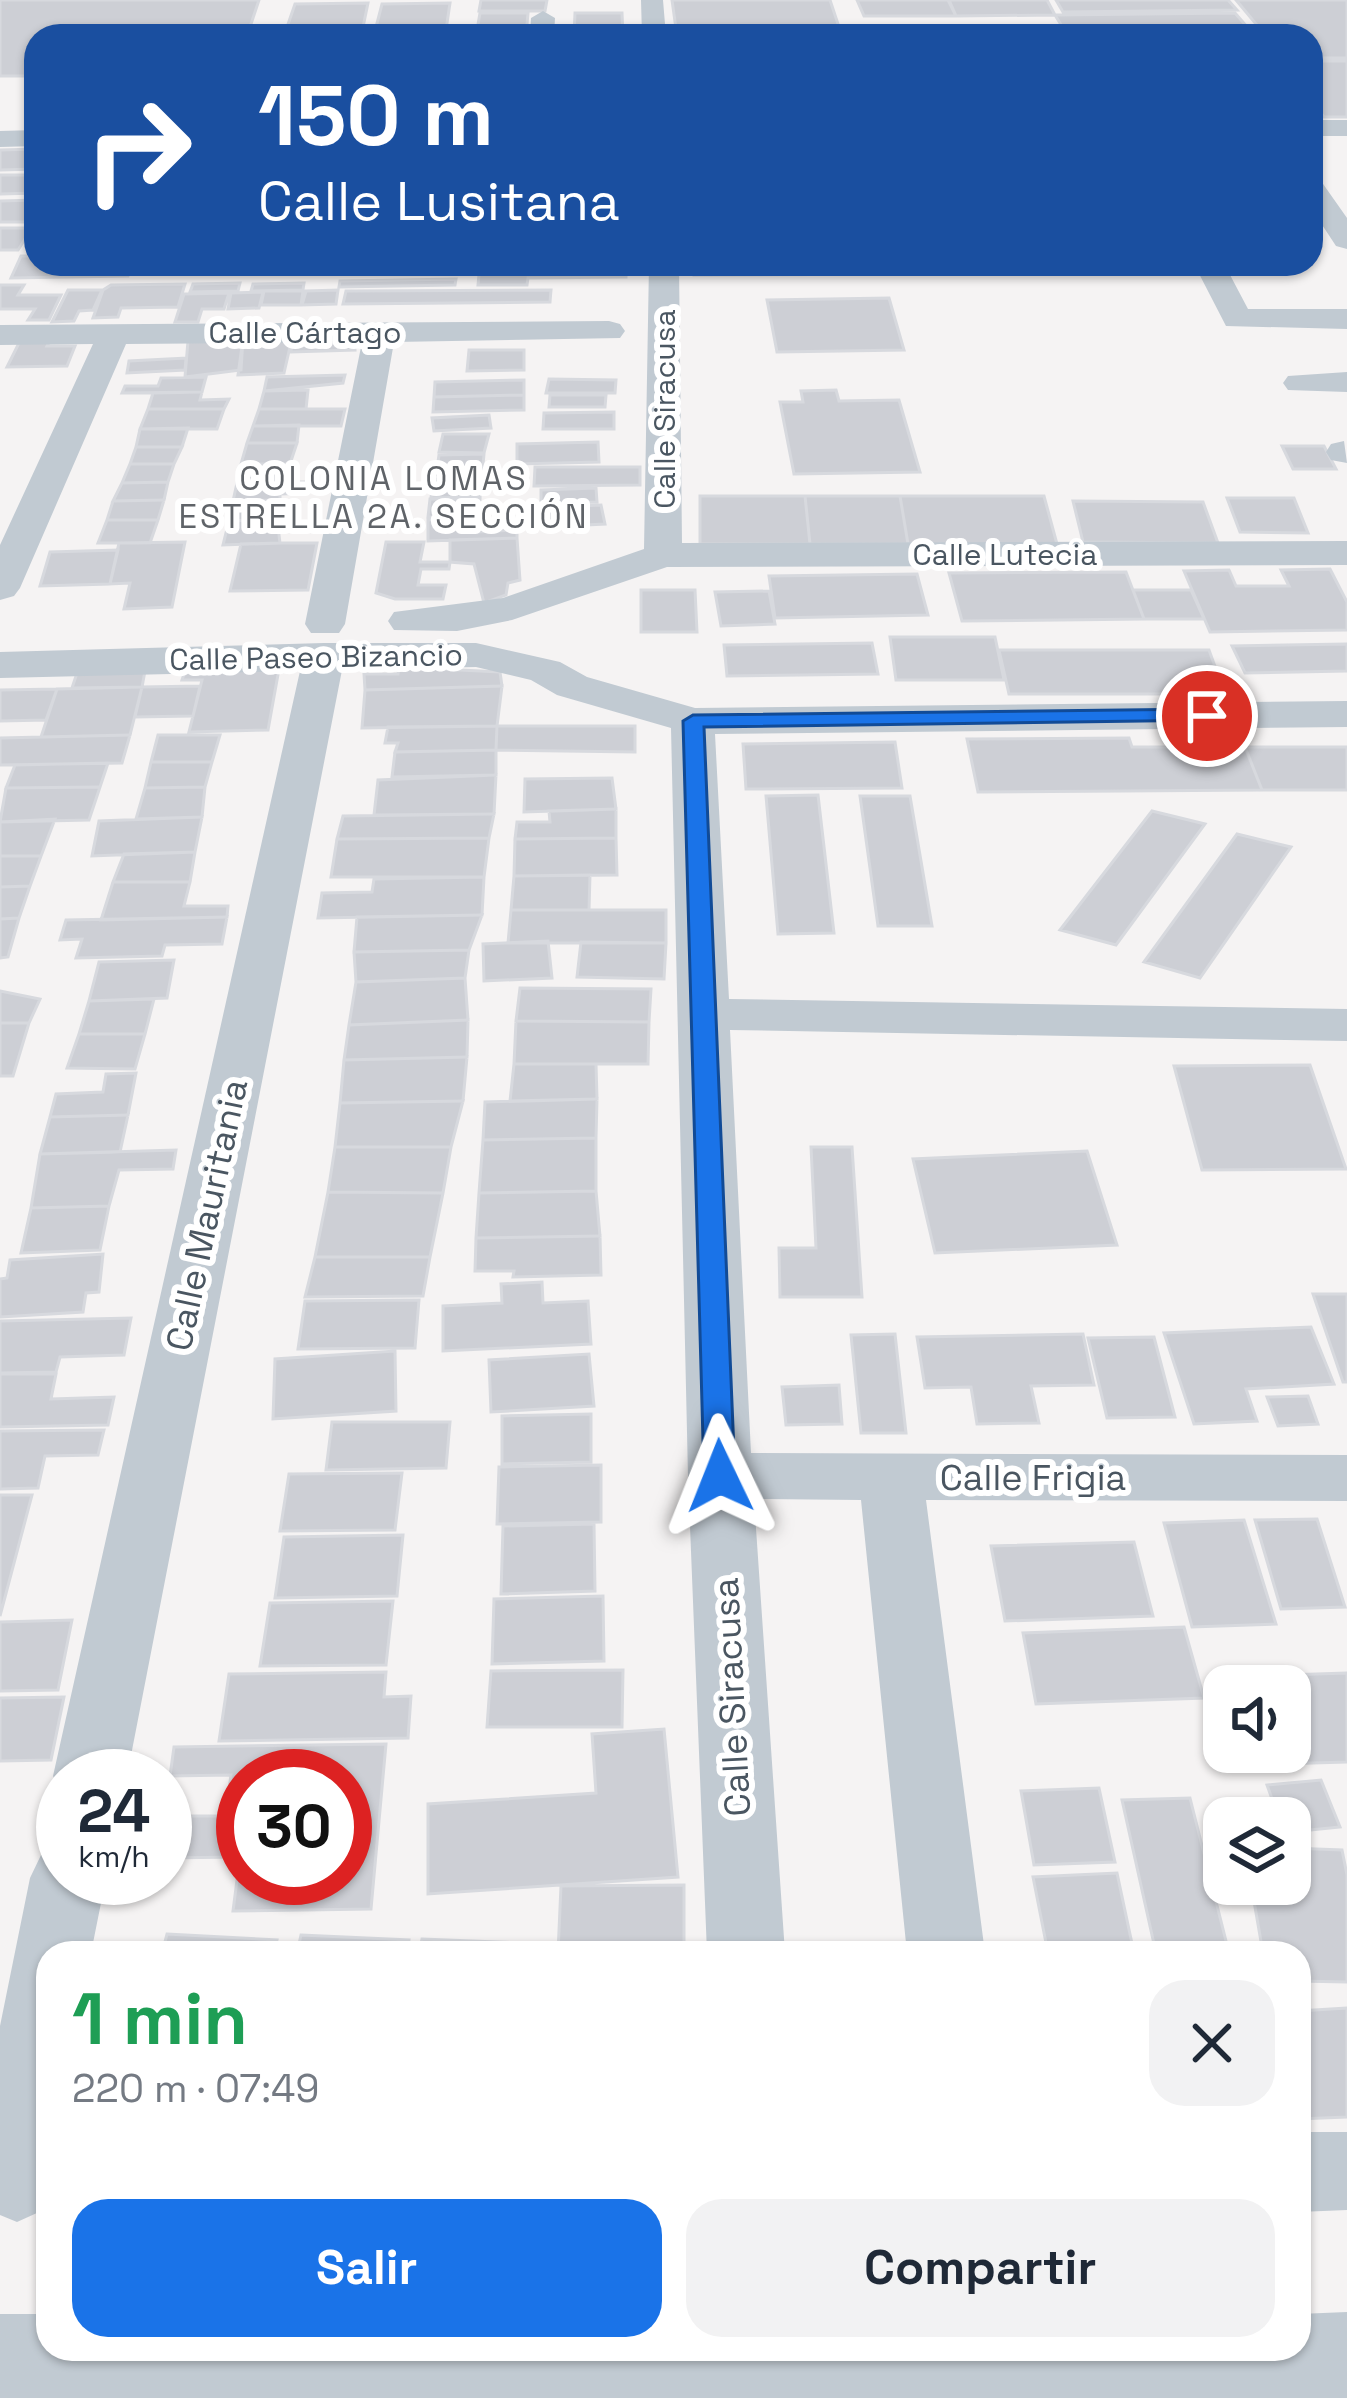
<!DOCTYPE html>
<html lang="es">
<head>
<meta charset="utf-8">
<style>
	:root { --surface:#fff; --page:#f2f2f3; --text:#1f2937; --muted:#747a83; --accent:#1a73e8 }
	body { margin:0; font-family:"Space Grotesk",sans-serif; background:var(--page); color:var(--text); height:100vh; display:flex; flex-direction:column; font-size:45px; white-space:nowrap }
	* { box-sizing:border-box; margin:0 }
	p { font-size:39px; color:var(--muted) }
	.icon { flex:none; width:66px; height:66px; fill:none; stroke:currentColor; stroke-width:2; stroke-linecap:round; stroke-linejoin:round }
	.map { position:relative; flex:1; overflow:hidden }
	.sheet { position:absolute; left:36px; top:1941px; width:1275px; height:420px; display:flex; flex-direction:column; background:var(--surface); border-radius:36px; box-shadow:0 3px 9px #0004 }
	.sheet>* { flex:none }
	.guide { position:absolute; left:24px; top:24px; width:1299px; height:252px; border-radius:36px; box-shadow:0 3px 9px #0004; background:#1a4fa0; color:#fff; overflow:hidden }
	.buttons { position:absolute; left:1203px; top:1665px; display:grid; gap:24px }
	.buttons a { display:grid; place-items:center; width:108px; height:108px; border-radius:24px; background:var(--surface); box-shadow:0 3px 9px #0004; font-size:60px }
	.speed { position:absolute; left:36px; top:1749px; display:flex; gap:24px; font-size:60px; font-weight:700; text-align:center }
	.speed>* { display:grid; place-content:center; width:156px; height:156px; border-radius:50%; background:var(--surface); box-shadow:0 3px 9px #0004; line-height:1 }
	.speed small { font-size:30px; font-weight:400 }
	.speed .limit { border:18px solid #d22; background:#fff; color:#111 }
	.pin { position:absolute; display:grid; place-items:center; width:102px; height:102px; color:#fff; margin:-51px; border:6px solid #fff; border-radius:50%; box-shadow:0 3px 12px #0007 }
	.me { position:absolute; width:132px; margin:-66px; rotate:358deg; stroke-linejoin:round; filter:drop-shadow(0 0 9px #0008) }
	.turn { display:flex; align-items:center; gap:42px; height:252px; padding:0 36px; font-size:54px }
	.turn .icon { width:156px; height:156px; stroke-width:2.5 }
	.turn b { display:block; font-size:84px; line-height:102px }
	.round { display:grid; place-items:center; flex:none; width:126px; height:126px; border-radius:36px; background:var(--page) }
	.overview { display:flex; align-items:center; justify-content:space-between; height:204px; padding:0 36px }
	h1 { font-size:72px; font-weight:600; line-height:90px; color:#1e9e55 }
	.primary-button { display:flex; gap:24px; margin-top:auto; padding:24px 36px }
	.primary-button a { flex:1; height:138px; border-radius:36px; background:var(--accent); color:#fff; font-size:48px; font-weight:600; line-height:138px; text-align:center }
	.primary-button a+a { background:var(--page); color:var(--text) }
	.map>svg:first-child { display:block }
	.building { fill:#cdcfd5; stroke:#d7d9de; stroke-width:3; fill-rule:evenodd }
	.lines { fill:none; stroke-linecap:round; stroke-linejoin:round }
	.minor { fill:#c1cad2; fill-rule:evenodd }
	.route { fill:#1a73e8; stroke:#114b97; stroke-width:3 }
	.labels { text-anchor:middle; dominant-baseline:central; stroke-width:12; stroke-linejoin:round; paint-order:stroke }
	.far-street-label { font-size:30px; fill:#4a5661; stroke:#fff }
	.far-neighbourhood-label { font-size:33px; letter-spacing:3px; fill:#5f6368; stroke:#fff }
	.street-label { font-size:36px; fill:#4a5661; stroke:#fff }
</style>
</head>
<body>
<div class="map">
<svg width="1347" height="2398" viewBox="0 0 1347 2398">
	<rect width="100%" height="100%" fill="#f5f3f3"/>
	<path class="building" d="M0 0H259L247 36H36V76H0Z
		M481 0H547L545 11H479Z
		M672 0H830L842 36H677Z
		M857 0H948L956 16H864Z
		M949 0H1047L1055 15 956 16Z
		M1056 0H1228L1237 10 1063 12Z
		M1236 0H1347V58H1311V36H1266Z
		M368 3 362 32 285 33 295 4Z
		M450 3 446 30 375 31 382 4Z
		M480 13H528L526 36H476Z
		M575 13H622L623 36H574Z
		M1235 13 1255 36H1068L1055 15Z
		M1311 61H1347V117H1324L1311 100Z
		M36 149V169L0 170V150Z
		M0 175H36V193L0 194Z
		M36 200 33 222H0V201Z
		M0 228H32L18 250H0Z
		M21 256H36V264H132L128 276 11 278Z
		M143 264H256L255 272 140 274Z
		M262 264H364V270L260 272Z
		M480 264H626V277L528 278 527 285H478Z
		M694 264H910L912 274 694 275Z
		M456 279 455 285 339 287 340 281Z
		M240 283 238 291 190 292 193 284Z
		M304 283 303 290 251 291 253 284Z
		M185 284 178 307 121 308 118 317 93 318 103 290 111 285Z
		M0 285H24L18 295H61L49 320H28L35 309H0Z
		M68 290H102L93 310 79 311 74 321 52 322Z
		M338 290 336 304 302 305 306 291Z
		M551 290 550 302 343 304 346 291Z
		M264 291H303L301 305H261Z
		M263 292 259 308 228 309 231 293Z
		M229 293 224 309H202L198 322H175L184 294Z
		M889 298 904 350 777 352 767 300Z
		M354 336 355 350 291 352 292 338Z
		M292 338 284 373 238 375 243 339Z
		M243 339 241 370 185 377 188 341Z
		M50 340 47 346H75L67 366 7 367 20 341Z
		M469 350H524V370L467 371Z
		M186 358 185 370 127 373 129 361Z
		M345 375 343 383 264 391 267 377Z
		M206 377 202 392 122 393 125 386H158L161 378Z
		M549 379 616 380 615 393H546Z
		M524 380V395L434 397 435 382Z
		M308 390 306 409H259L264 391Z
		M836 390 839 401 899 400 920 472 794 474 780 402H803L801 391Z
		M202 392 200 400 229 399 224 409H148L153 393Z
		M524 395V410L433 412 434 397Z
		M550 395H606L605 407H549Z
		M148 409H224L217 429H140Z
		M259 409H345L341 426H253Z
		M614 412V429H543L544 413Z
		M489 415 491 428 434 431 432 418Z
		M299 425 297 443H247L253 426Z
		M188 428 182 447H136L140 429Z
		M443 434H489L484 453 439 452Z
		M598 442 599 462 517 464V444Z
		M247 443H297L290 464H241Z
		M1282 446H1324L1336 469H1293Z
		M136 447H182L174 464H130Z
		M484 454 482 475H436L439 455Z
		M130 464H174L168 482 122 483Z
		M241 464H290L284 482 237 483Z
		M535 467H640V485L534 486Z
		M482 478 480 497 431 498 433 479Z
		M168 482 164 500 113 501 122 483Z
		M284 482H310L308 493 280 494V500L233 501 237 483Z
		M596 488 597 502 541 504V490Z
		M700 496H805L810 544H700Z
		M805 496H900L908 544H810Z
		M900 496H1044L1057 544H908Z
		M1227 498H1294L1308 533 1240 532Z
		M430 499H480L478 517H428Z
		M164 500 158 520H107L113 501Z
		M280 500 277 519 229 521 233 501Z
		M1073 501 1203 502 1218 543 1083 542Z
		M601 505 605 524 544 527 540 508Z
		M478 518V532L517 530V538L428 541V520Z
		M277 519 280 543 223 545 229 521Z
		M107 520H158L150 543H98Z
		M517 538 520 580 508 583 506 595 484 603 474 564 450 562V540Z
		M185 542 172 607 124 609 130 583 110 584 119 543Z
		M386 542H424L420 562H450L449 569H421L418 585H446L443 599H395L376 593Z
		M280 543H317L308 590 230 591 241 544Z
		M118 550 110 584 40 586 50 552Z
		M1330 569 1347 602V630L1210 632 1184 571 1229 570 1236 586H1289L1281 570Z
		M1126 572 1144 619 962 621 949 573Z
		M917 574 928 615 775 618 769 576Z
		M641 590H695L697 632H641Z
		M1133 590H1191L1204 619H1144Z
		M769 591 775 624 721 626 715 592Z
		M890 637H995L1004 680H896Z
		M872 643 878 674 727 676 724 645Z
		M1347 644V671L1245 673 1232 646Z
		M999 650H1209L1225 694H1009Z
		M399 667 500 672 502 686 365 690 364 674H398Z
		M279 669 268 730 189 732 202 680H182L185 671Z
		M145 671 142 687 72 688 77 673Z
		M200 686 193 716 135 717 142 687Z
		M502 686 497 726 362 728 365 690Z
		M142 687 130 735 41 737 57 689Z
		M57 689 46 720 0 721V690Z
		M497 726 496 750 395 752 398 743H385L388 727Z
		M497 726H635V752L496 750Z
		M130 735 122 763 0 765V738Z
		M158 735H220L212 762H151Z
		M1129 738 1132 747H1245L1262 790 978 792 967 739Z
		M895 742 902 788 746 789 743 744Z
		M1245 747H1347V790H1262Z
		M496 750V775L392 777 395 752Z
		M151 762H212L205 787 145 788Z
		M108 763 100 787 6 788 15 765Z
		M496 775 494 814 374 815 378 780Z
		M612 778 616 809 524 812 525 779Z
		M100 787 89 820 0 822 6 788Z
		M205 787 202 817 136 819 145 788Z
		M818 795 834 933 778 934 766 796Z
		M860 796H910L932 926H878Z
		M616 809V838L515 839 517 822H550L549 811Z
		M1152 811 1205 824 1116 945 1060 930Z
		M494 814 489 838 337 839 343 816Z
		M202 817 195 852 92 856 99 821Z
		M55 819 41 856H0V822Z
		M1237 834 1291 847 1200 978 1144 962Z
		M489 838 484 877H331L337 839Z
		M616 838 617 875 514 876 515 839Z
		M195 852 190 882H113L124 854Z
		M0 856H41L30 886 0 887Z
		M590 875 589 910H511L514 876Z
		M484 877 482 915 318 918 322 893 372 892 374 879Z
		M113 882H190L184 906H228L227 917 101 920Z
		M30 886 19 918 0 919V887Z
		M511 910H666V943H508Z
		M482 915 469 950 354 952 357 917Z
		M227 917 222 944 165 945 162 956 76 958 82 939 60 940 66 920Z
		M19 918 8 957 0 958V919Z
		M548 941 552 978 484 981 483 944Z
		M581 942 666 943 664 979 577 977Z
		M469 950 465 978 356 982 354 952Z
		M174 960 167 998 89 1001 99 962Z
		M465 978 468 1020 349 1025 356 982Z
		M520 988 651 989 649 1022 516 1021Z
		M0 991 40 999 29 1023H0Z
		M154 999 145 1034H79L89 1001Z
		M468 1020 467 1057 344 1060 349 1025Z
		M516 1021 649 1022 648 1064H514Z
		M0 1023H29L13 1076H0Z
		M79 1034H145L135 1069 67 1068Z
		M467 1057 463 1101 340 1103 344 1060Z
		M514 1064H596L597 1099 510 1101Z
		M1310 1065 1346 1169 1202 1170 1174 1066Z
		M136 1073 128 1115 50 1117 56 1094 103 1092 106 1074Z
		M597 1099 596 1138 483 1140 485 1102Z
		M463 1101 451 1147H335L340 1103Z
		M128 1115 120 1152 40 1154 50 1117Z
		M596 1138V1191L479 1193 483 1140Z
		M335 1147H451L443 1193 328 1192Z
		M811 1147H852L862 1297H780L779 1248H816Z
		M176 1150 173 1169 119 1170 109 1206 31 1208 40 1154Z
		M1087 1151 1117 1245 935 1253 913 1159Z
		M596 1191 600 1236 476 1238 479 1193Z
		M328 1192 443 1193 430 1257H315Z
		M109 1206 100 1250 21 1253 31 1208Z
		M600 1236 601 1275 513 1277 514 1271H475L476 1238Z
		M103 1254 99 1292 86 1293 83 1312 0 1317V1279L7 1278 10 1260Z
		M315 1257H430L423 1296 305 1297Z
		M542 1282 543 1303 588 1301 591 1344 443 1351V1306L502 1303 501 1284Z
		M1313 1294H1347V1382H1343Z
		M419 1300 415 1348 298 1349 305 1301Z
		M131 1318 124 1355 60 1357 56 1372 0 1373V1321Z
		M1311 1327 1334 1384 1246 1389 1257 1421 1194 1424 1164 1333Z
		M895 1334 906 1433H861L851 1335Z
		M1083 1334 1094 1385 1031 1386 1039 1423 977 1424 971 1387 925 1388 917 1337Z
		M1154 1337 1175 1417 1107 1418 1088 1338Z
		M395 1351 396 1411 273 1419 275 1359Z
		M589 1354 594 1406 491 1412 489 1360Z
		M0 1374H56L51 1399 114 1397 108 1425 0 1427Z
		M839 1385 842 1424 786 1425 782 1387Z
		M1308 1396 1318 1424 1278 1426 1267 1397Z
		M591 1414V1462L502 1464V1416Z
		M332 1422H450L446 1468 326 1470Z
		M104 1430 98 1455 45 1456 38 1488 0 1489V1431Z
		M601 1465V1522L497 1524 499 1467Z
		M402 1473 395 1530 280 1531 289 1474Z
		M0 1495H32L0 1616Z
		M1317 1519 1345 1607 1281 1609 1255 1520Z
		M1244 1520 1276 1624 1192 1627 1164 1523Z
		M594 1524 595 1591 501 1594 503 1526Z
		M403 1535 397 1596 275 1598 284 1537Z
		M1134 1542 1153 1616 1005 1621 991 1546Z
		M603 1596 604 1661 492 1664 494 1599Z
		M393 1601 386 1665 260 1666 270 1603Z
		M72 1620 58 1690 0 1691V1622Z
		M1184 1627 1204 1698 1036 1704 1023 1633Z
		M623 1670 622 1727H487L491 1671Z
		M386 1672 384 1697 411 1696 408 1738 219 1741 229 1674Z
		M1347 1673V1762L1247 1765 1244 1752H1290V1686H1226L1223 1677Z
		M64 1697 51 1760 0 1761V1698Z
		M664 1729 678 1877 428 1894V1804L596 1793 592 1734Z
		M386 1744 371 1909 233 1911 240 1857 165 1858V1816H225L231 1775 170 1776 174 1747ZM243 1776H345V1878H243Z
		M1321 1780 1340 1827 1290 1832V1818H1279L1267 1785Z
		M1099 1788 1115 1862 1034 1865 1021 1791Z
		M1190 1798 1229 1953H1156L1122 1800Z
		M1290 1848 1342 1850 1347 1875V1982L1299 1981V1953H1263L1251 1884H1290Z
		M1117 1873 1134 1953H1048L1033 1877Z
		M684 1885V1953H558L561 1886Z
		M167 1934 277 1940 274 1953H162Z
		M301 1935 409 1940 407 1953H297Z
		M422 1939 549 1944 548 1953H419Z
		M1347 2008V2117L1299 2119V2011Z"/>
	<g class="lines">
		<path class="minor" d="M641 0H663L666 36H642Z
			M543 11 555 18 554 36H530L531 18Z
			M1311 120H1347V136H1311Z
			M36 130V146L0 147V131Z
			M1311 179 1321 181 1347 218V249L1336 246 1311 208Z
			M649 264H679L682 543 1347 541V565L667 567 512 620 457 631 394 630 388 621 394 612 503 598 644 549Z
			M1194 264H1245L1229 273 1248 309H1347V329L1226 326Z
			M609 321 620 324 625 331 620 338 394 342 345 624 339 633H311L305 624 362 342 126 344 20 588 14 596 0 600V545L93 344 0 345V325Z
			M1347 372V392L1288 390 1283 383 1288 376Z
			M1344 441 1347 463 1331 460 1326 452 1331 444Z
			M324 643H476L560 662 587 677 695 708 1347 701V727L715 734 729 999 1347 1009V1041L730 1030 751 1453 1347 1455V1501L926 1500 985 1953H907L861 1500 754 1499 785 1953H707L688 1476 671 728 557 695 531 680 476 667 342 670 127 1776H63V1795L53 1776 300 671 0 678V652Z
			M63 1848V1878H106L91 1953H48V2208L17 2222 0 2215V2026L30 1878 41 1855Z
			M1299 2132H1347V2210L1299 2212Z
			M1347 2312V2398H0V2314H48V2349H1299V2314Z"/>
	</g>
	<path class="route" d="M1207 709 1214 711V720L704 727 735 1476 731 1484H709L704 1476 683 721 693 715Z"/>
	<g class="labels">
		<g class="far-street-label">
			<text x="305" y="332">Calle Cártago</text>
			<text transform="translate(664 409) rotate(-90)">Calle Siracusa</text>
			<text x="1005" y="554">Calle Lutecia</text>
			<text transform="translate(316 657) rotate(-1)">Calle Paseo Bizancio</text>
		</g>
		<g class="far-neighbourhood-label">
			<text x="384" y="479">COLONIA LOMAS<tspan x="384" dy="38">ESTRELLA 2A. SECCIÓN</tspan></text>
		</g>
		<g class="street-label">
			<text transform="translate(207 1215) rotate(-78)">Calle Mauritania</text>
			<text x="1033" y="1478">Calle Frigia</text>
			<text transform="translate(732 1697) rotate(-93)">Calle Siracusa</text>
		</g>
	</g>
</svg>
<div class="buttons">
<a><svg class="icon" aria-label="sound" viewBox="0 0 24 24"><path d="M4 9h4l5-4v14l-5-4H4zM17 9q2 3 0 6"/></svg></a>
<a><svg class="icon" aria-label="layers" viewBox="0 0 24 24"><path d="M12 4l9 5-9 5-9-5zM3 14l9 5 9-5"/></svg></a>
</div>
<div class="speed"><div>24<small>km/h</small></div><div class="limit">30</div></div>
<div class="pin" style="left:1207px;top:716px;background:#d93025"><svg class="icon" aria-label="arrive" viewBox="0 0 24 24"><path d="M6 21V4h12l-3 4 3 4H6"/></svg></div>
<svg class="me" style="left:720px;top:1476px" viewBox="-20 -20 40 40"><path d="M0-17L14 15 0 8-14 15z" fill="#1a73e8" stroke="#fff" stroke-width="4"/></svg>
<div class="guide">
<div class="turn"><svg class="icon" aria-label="right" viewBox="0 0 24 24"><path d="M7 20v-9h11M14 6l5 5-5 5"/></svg><div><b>150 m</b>Calle Lusitana</div></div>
</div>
<section class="sheet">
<div class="overview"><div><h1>1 min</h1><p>220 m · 07:49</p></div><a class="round"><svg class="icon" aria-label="close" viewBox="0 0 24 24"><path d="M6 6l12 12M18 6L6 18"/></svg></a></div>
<div class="primary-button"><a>Salir</a><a>Compartir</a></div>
</section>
</div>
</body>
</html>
